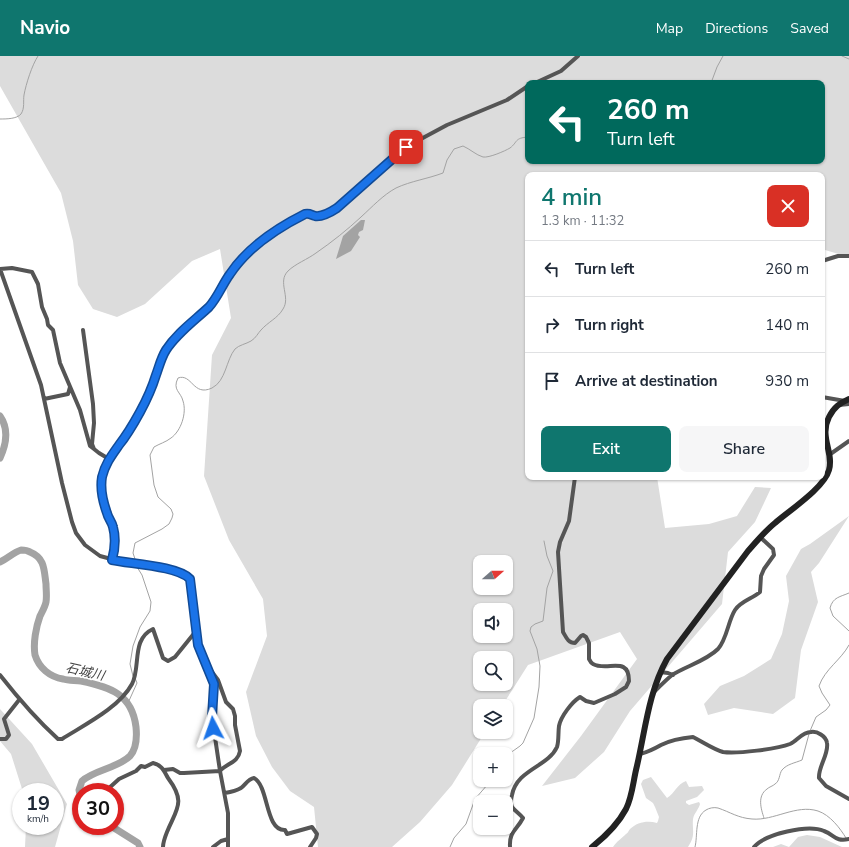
<!DOCTYPE html>
<html lang="en">
<head>
<meta charset="utf-8">
<style>
	:root { --surface:#fff; --page:#f6f6f7; --text:#1f2937; --muted:#747a83; --line:#e0e1e3; --accent:#0f766e }
	body { margin:0; font-family:"Nunito Sans","Noto Sans JP",sans-serif; background:var(--page); color:var(--text); height:100vh; display:flex; flex-direction:column; font-size:15px; white-space:nowrap }
	* { box-sizing:border-box; margin:0 }
	p { font-size:13px; color:var(--muted) }
	.icon { flex:none; width:22px; height:22px; fill:none; stroke:currentColor; stroke-width:2; stroke-linecap:round; stroke-linejoin:round }
	.map { position:relative; flex:1; overflow:hidden }
	.side { position:absolute; left:525px; top:116px; width:300px; height:308px; display:flex; flex-direction:column; background:var(--surface); border-radius:8px; box-shadow:0 1px 3px #0004 }
	.side>* { flex:none }
	.guide { position:absolute; left:525px; top:24px; width:300px; height:84px; border-radius:8px; box-shadow:0 1px 3px #0004; background:#00695c; color:#fff; overflow:hidden }
	.needle { width:26px; rotate:69deg }
	.controls { position:absolute; left:473px; top:499px; display:grid; gap:8px }
	.controls a { display:grid; place-items:center; width:40px; height:40px; border-radius:8px; background:var(--surface); box-shadow:0 1px 3px #0004; font-size:20px }
	.speed { position:absolute; left:12px; top:727px; display:flex; gap:8px; font-size:20px; font-weight:700; text-align:center }
	.speed>* { display:grid; place-content:center; width:52px; height:52px; border-radius:50%; background:var(--surface); box-shadow:0 1px 3px #0004; line-height:1 }
	.speed small { font-size:10px; font-weight:400 }
	.speed .limit { border:6px solid #d22; background:#fff; color:#111 }
	.pin { position:absolute; display:grid; place-items:center; width:34px; height:34px; color:#fff; margin:-17px; border-radius:8px; box-shadow:0 2px 6px #0006 }
	.me { position:absolute; width:44px; margin:-22px; rotate:356deg; stroke-linejoin:round; filter:drop-shadow(0 0 3px #0008) }
	.turn { display:flex; align-items:center; gap:14px; height:84px; padding:0 16px; font-size:18px }
	.turn .icon { width:52px; height:52px; stroke-width:2.5 }
	.turn b { display:block; font-size:28px; line-height:34px }
	.round { display:grid; place-items:center; flex:none; width:42px; height:42px; border-radius:8px; background:var(--page) }
	.overview { display:flex; align-items:center; justify-content:space-between; height:68px; padding:0 16px }
	h1 { font-size:24px; font-weight:600; line-height:30px; color:var(--accent) }
	.action { display:flex; gap:8px; margin-top:auto; padding:8px 16px }
	.action a { flex:1; height:46px; border-radius:8px; background:var(--accent); color:#fff; font-size:16px; font-weight:600; line-height:46px; text-align:center }
	.action a+a { background:var(--page); color:var(--text) }
	ul { padding:0; list-style:none }
	li { display:flex; align-items:center; gap:12px; height:56px; padding:0 16px; border-top:1px solid var(--line) }
	li div { flex:1 }
	li b { display:block; font-size:15px }
	li em { font-style:normal }
	header { display:flex; align-items:center; gap:24px; box-sizing:border-box; height:56px; padding:0 20px; background:var(--accent); color:#fff }
	header strong { font-size:19px }
	nav { display:flex; gap:22px; margin-inline-start:auto; font-size:14px }
	.map>svg:first-child { display:block }
	.green { fill:#dcdcdc; fill-rule:evenodd }
	.water { fill:#a3a3a3 }
	.lines { fill:none; stroke-linecap:round; stroke-linejoin:round }
	.stream { stroke:#a3a3a3; stroke-width:1 }
	.river { stroke:#a3a3a3; stroke-width:7 }
	.street { stroke:#555; stroke-width:4 }
	.secondary { stroke:#222; stroke-width:6 }
	.route-casing { stroke:#114b97; stroke-width:10 }
	.route { stroke:#1a73e8; stroke-width:7 }
	.labels { text-anchor:middle; dominant-baseline:central; stroke-width:3; stroke-linejoin:round; paint-order:stroke }
	.water-label { font-size:13px; font-style:italic; fill:#444; stroke:#fff }
</style>
</head>
<body>
<header>
<strong>Navio</strong>
<nav><a>Map</a><a>Directions</a><a>Saved</a></nav>
</header>
<div class="map">
<svg width="849" height="791" viewBox="0 0 849 791">
	<rect width="100%" height="100%" fill="#fff"/>
	<path class="green" d="M0 0H849V201L825 194 822 195V119H528V421H657L665 472 709 468 737 460 755 431 771 432 755 466 728 496 722 548 630 655 604 696 575 722 542 730 581 680 637 603 620 576 528 609 502 650H480V676H485L452 729 420 766 392 791H318L314 751 290 735 272 711 256 680 246 636 267 580 263 543 229 484 204 420 212 299 231 262 220 193 192 205 145 248 117 261 93 253 78 229 73 185 61 137 0 30ZM528 27H822V105H528ZM480 506H506V532H480ZM480 554H506V580H480ZM480 602H506V628H480Z
		M849 460 819 507 811 516 818 546 801 594 795 642 773 658 734 652 708 659 704 648 720 630 744 620 771 603 782 578 789 545 786 520 801 493 810 488Z
		M0 653 32 688 67 748 55 791H25L26 770H55V736H23L11 698 0 685Z
		M651 721 667 742C675 737 677 728 686 725L689 731 702 730 704 734 697 741 686 745V747L689 749 699 746 700 748C699 753 694 757 693 763 692 775 696 779 688 791H613C617 785 621 783 626 778 628 777 629 774 630 773 637 766 648 764 657 767L658 765 659 761 655 751 653 747 646 742 641 728 643 724Z
		M807 779 820 781 842 791H773L781 788 789 791 798 781Z"/>
	<path class="water" d="M361 164H365L363 174 359 176 358 179 360 181 351 195 336 203 343 180Z"/>
	<g class="lines">
		<path class="stream" d="M842 0 849 3
			M711 27 717 11 723 0
			M0 63C6 63 17 63 21 58 25 52 23 45 24 39 26 28 32 9 38 0
			M136 506 133 497 135 487 162 473 169 468 172 462 173 458 171 453 158 441 154 429 150 399 154 391C159 388 166 386 171 382 181 375 187 357 183 345 181 336 172 334 178 322 192 317 193 341 212 332 226 325 226 304 235 293 239 289 246 288 251 285 256 282 258 277 261 274 268 266 278 262 283 253 291 241 277 226 288 215 295 208 308 203 316 197 332 186 347 174 361 161 372 151 383 139 396 132 411 125 427 123 443 117L447 104 454 93 463 90C470 93 476 99 483 101 489 102 505 95 510 92 518 86 514 82 528 81
			M849 537C840 541 833 541 830 552L833 560 849 575
			M133 620 130 608 133 590 140 571 150 555 151 546 142 519 137 511
			M128 647 137 627 135 622
			M810 675 816 661 826 654 830 649 822 637 819 630C825 613 841 604 849 589
			M506 700 520 690 523 687 534 662 539 631 540 610 537 593 530 575 531 571 535 568 543 565 547 532 553 515 547 500 544 485
			M764 762C761 753 757 740 767 733 769 731 773 730 775 728 780 725 779 718 782 714 787 708 795 707 802 704L809 678
			M450 791 454 782 466 768 475 743 488 728 489 724
			M695 791C698 780 694 761 706 754 709 752 714 751 718 752 730 756 738 762 752 763 774 765 796 748 818 755 830 759 840 772 846 782"/>
		<path class="river" d="M0 360C9 373 6 389 0 402
			M0 506C7 503 14 496 21 494 24 494 27 494 30 496 45 502 44 514 46 528 46 534 47 540 46 546 45 551 42 556 40 560 36 571 33 587 35 599 39 612 50 621 63 623 69 625 75 624 81 625 110 631 132 638 136 671 137 681 137 692 130 700 118 712 94 714 82 725L79 734 81 743
			M111 770 138 787 140 791"/>
		<path class="street" d="M535 27 561 15 578 0
			M822 205 838 200H849
			M0 213 41 329 62 427 72 466 76 477 85 489 100 500 126 507 176 515 186 519 190 523 198 589 214 627 212 661 220 715 228 757V791
			M0 213 12 212 32 216 38 228 42 251 47 263 48 269 53 274 60 307 80 354 90 390 94 393
			M83 274 93 348 94 367 92 388 94 393 99 397 109 403
			M822 341 845 345
			M44 343 68 338 70 331
			M839 349 849 348
			M829 399 849 385
			M112 504C115 493 116 482 113 471 111 466 108 462 107 457 103 446 100 433 102 421 105 408 112 399 119 389 127 379 134 367 140 356 146 345 152 332 156 319 159 311 161 302 166 294 177 277 194 265 209 251 218 241 223 229 230 218 247 191 277 171 305 158 310 157 311 159 315 160 322 161 331 156 337 152L406 91 447 69 507 44 528 30
			M660 616 668 617 673 619
			M0 619C18 642 36 663 58 683H62C84 669 119 652 132 628 141 611 131 583 153 573L163 602 168 605 175 601 196 575
			M654 636C660 630 666 624 672 619 686 610 706 605 718 593 727 583 728 565 735 554 741 545 752 543 760 536L761 520 764 513 774 499 773 493 760 481
			M0 683H6L9 679 4 663 19 644
			M640 698C648 696 654 693 661 689 671 684 682 682 693 681 703 686 713 693 723 696 737 698 777 693 790 688 797 685 802 676 811 676 817 675 826 680 827 687 829 698 818 711 819 722L826 730 849 743
			M164 714 173 713 180 717H184L220 715C227 707 238 707 240 695L235 669V660L233 653 226 646 218 624 209 612
			M95 733 102 735 108 733 119 723 136 715 141 710 145 711 153 707C162 709 164 715 168 722 186 746 177 752 167 776 165 781 163 786 163 791
			M225 737C231 736 236 735 241 732 246 728 248 723 254 722 269 730 265 775 285 774L287 778 312 771 317 778 316 782 310 791
			M213 791 221 785 228 783
			M510 791C509 775 517 774 523 762 520 758 515 755 512 751 510 747 511 743 512 739 517 713 548 711 557 691 559 685 558 677 559 670 561 660 572 646 580 641L586 645 594 647 615 638 626 631 629 625C629 599 607 616 593 608 591 607 590 605 589 603V587L586 581 583 579 581 580 575 587C568 587 566 581 563 576L558 496 560 486 569 465 575 421
			M754 791C765 778 808 768 824 775 835 779 835 786 849 783"/>
		<path class="secondary" d="M592 791C606 780 618 768 626 753 632 741 633 727 636 714 645 677 648 637 667 603L748 495C756 486 765 475 775 467 790 454 824 432 829 414 834 396 819 381 829 361 834 351 840 347 849 343"/>
	</g>
	<g class="lines">
		<g class="route-casing">
			<path id="route" d="M213 672 212 661 214 628 198 589 190 523C178 510 131 508 112 504 115 493 116 482 113 471 112 466 108 462 107 457 103 446 100 433 102 421 105 408 112 399 119 389 127 379 134 367 140 356 146 345 152 332 156 319 159 311 161 302 166 294 177 277 194 265 209 251 218 241 222 229 230 218 248 191 277 172 305 158 310 157 311 159 315 160 322 161 331 156 337 152L406 91"/>
		</g>
		<use href="#route" class="route"/>
	</g>
	<g class="labels">
		<g class="water-label">
			<text transform="translate(85 616) rotate(13)">石城川</text>
		</g>
	</g>
</svg>
<div class="controls">
<a><svg class="needle" viewBox="-14 -14 28 28"><path d="M0-13l5 13h-10z" fill="#e53935"/><path d="M0 13l5-13h-10z" fill="#747a83"/></svg></a>
<a><svg class="icon" aria-label="sound" viewBox="0 0 24 24"><path d="M4 9h4l5-4v14l-5-4H4zM17 9q2 3 0 6"/></svg></a>
<a><svg class="icon" aria-label="search" viewBox="0 0 24 24"><circle cx="10" cy="10" r="6"/><path d="M15 15l6 6"/></svg></a>
<a><svg class="icon" aria-label="layers" viewBox="0 0 24 24"><path d="M12 4l9 5-9 5-9-5zM3 14l9 5 9-5"/></svg></a>
<a>+</a>
<a>−</a>
</div>
<div class="speed"><div>19<small>km/h</small></div><div class="limit">30</div></div>
<div class="pin" style="left:406px;top:91px;background:#d93025"><svg class="icon" aria-label="arrive" viewBox="0 0 24 24"><path d="M6 21V4h12l-3 4 3 4H6"/></svg></div>
<svg class="me" style="left:213px;top:672px" viewBox="-20 -20 40 40"><path d="M0-17L14 15 0 8-14 15z" fill="#1a73e8" stroke="#fff" stroke-width="4"/></svg>
<div class="guide">
<div class="turn"><svg class="icon" aria-label="left" viewBox="0 0 24 24"><path d="M17 20v-9H6M10 6l-5 5 5 5"/></svg><div><b>260 m</b>Turn left</div></div>
</div>
<section class="side">
<div class="overview"><div><h1>4 min</h1><p>1.3 km · 11:32</p></div><a class="round" style="background:#d93025;color:#fff"><svg class="icon" aria-label="close" viewBox="0 0 24 24"><path d="M6 6l12 12M18 6L6 18"/></svg></a></div>
<ul>
<li><svg class="icon" aria-label="left" viewBox="0 0 24 24"><path d="M17 20v-9H6M10 6l-5 5 5 5"/></svg><div><b>Turn left</b></div><em>260 m</em></li>
<li><svg class="icon" aria-label="right" viewBox="0 0 24 24"><path d="M7 20v-9h11M14 6l5 5-5 5"/></svg><div><b>Turn right</b></div><em>140 m</em></li>
<li><svg class="icon" aria-label="arrive" viewBox="0 0 24 24"><path d="M6 21V4h12l-3 4 3 4H6"/></svg><div><b>Arrive at destination</b></div><em>930 m</em></li>
</ul>
<div class="action"><a>Exit</a><a>Share</a></div>
</section>
</div>
</body>
</html>
